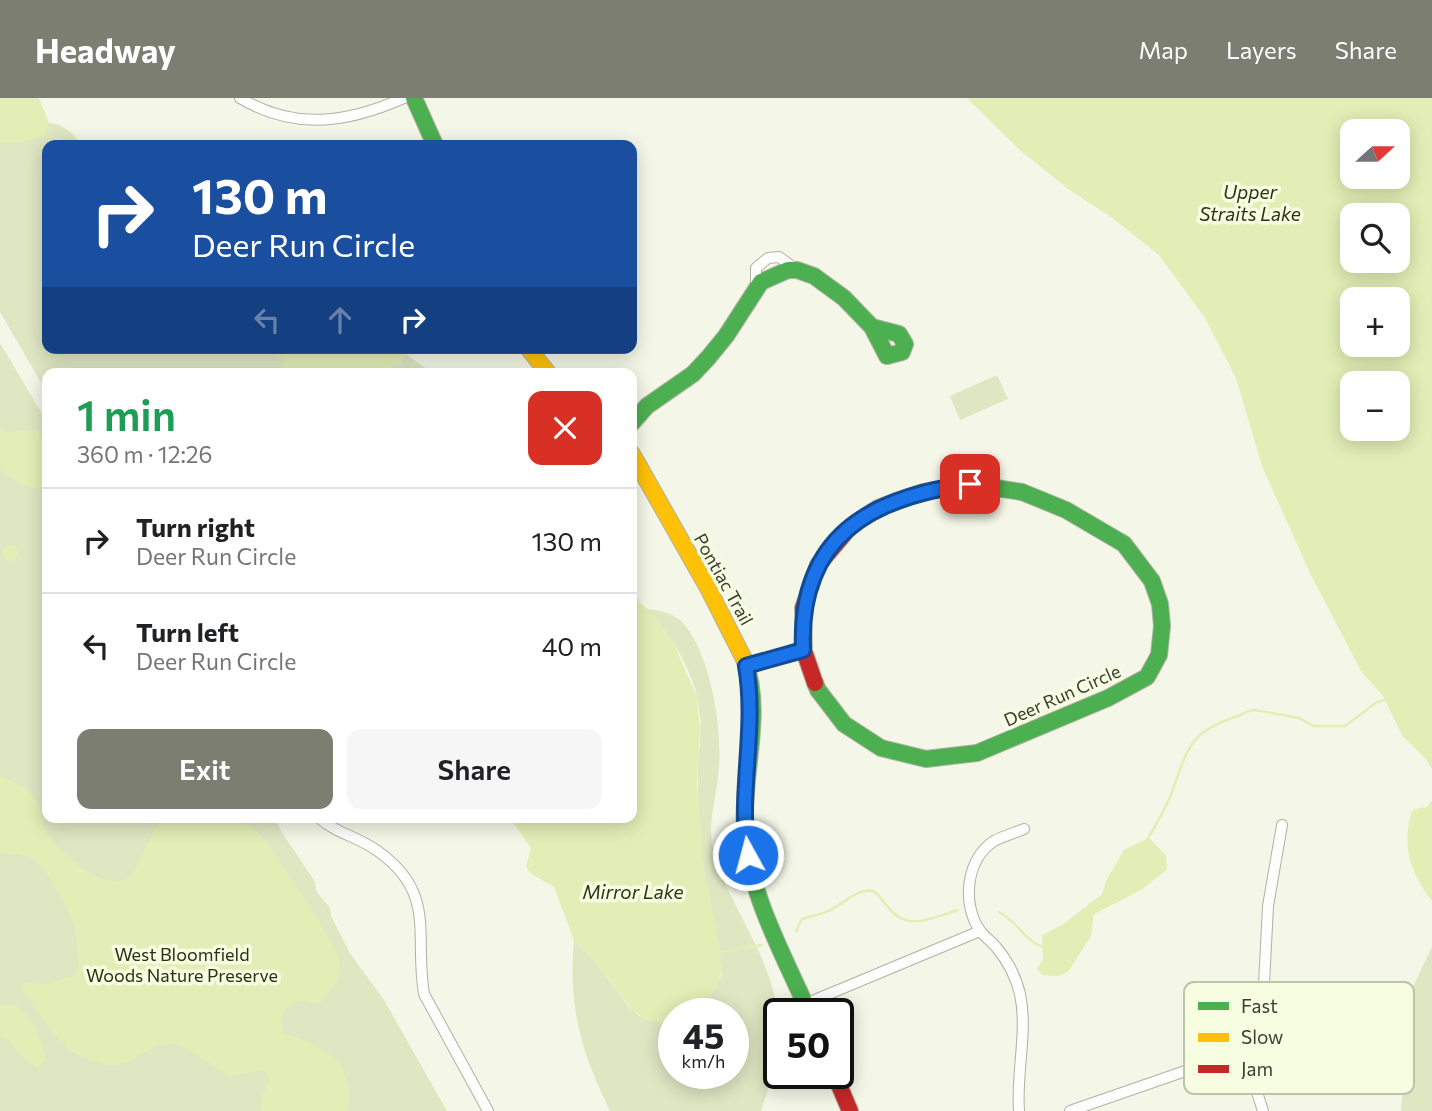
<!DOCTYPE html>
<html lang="en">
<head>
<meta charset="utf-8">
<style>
	:root { --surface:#fff; --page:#f6f6f6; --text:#202124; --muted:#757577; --line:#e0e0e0; --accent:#7b7e71 }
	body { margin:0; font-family:Commissioner,sans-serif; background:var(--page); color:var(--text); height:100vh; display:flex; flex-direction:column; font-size:26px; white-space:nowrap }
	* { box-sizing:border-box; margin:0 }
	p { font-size:23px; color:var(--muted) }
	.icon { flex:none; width:38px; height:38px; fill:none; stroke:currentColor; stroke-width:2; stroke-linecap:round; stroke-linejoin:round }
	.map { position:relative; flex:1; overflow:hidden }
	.details { position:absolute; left:42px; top:270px; width:595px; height:455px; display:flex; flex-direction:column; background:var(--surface); border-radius:14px; box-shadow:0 4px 18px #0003 }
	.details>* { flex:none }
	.hud { position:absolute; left:42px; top:42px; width:595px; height:214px; border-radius:14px; box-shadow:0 4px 18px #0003; background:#1a4fa0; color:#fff; overflow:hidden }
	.needle { width:46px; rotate:69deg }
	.controls { position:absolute; left:1340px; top:21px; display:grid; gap:14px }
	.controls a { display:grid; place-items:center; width:70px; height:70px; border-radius:14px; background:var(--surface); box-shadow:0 4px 18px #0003; font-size:35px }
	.speed { position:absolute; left:658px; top:900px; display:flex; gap:14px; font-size:35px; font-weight:700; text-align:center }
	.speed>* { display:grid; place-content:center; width:91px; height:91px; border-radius:50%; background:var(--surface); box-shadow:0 4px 18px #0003; line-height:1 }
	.speed small { font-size:18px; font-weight:400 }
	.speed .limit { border:4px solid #111; border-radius:10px; background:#fff; color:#111 }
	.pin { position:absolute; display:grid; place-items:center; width:60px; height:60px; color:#fff; margin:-30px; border-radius:14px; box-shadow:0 4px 10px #0006 }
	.me { position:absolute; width:77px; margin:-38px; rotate:353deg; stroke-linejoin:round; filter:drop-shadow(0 0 5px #0008) }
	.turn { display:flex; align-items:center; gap:24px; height:147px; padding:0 35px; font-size:32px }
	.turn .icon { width:91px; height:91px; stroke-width:2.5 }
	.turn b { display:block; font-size:49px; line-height:60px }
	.lanes { display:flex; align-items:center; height:66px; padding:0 35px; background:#0003; justify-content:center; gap:35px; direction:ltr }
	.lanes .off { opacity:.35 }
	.round { display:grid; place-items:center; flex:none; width:74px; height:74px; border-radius:14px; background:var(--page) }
	.head { display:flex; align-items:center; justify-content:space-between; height:119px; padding:0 35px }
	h1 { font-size:42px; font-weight:600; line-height:52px; color:#1e9e55 }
	.action { display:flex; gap:14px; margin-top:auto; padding:14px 35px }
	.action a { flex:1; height:80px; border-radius:14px; background:var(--accent); color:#fff; font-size:28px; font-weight:600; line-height:80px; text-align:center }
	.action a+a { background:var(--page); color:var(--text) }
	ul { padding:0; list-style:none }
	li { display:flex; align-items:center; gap:21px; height:105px; padding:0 35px; border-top:2px solid var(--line) }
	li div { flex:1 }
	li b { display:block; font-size:26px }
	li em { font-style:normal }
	header { display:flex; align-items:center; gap:42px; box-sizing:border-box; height:98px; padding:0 35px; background:var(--accent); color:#fff }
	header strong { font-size:33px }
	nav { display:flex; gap:38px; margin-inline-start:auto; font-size:24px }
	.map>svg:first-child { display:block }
	.green { fill:#dfe6c2 }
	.water { fill:#e2eeb5; fill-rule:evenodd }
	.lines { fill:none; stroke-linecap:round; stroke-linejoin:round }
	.stream { stroke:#e2eeb5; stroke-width:2.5 }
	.street-casing { stroke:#afb1a5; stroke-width:12 }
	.fast-casing { stroke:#afb1a5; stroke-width:18 }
	.slow-casing { stroke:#afb1a5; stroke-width:18 }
	.jam-casing { stroke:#afb1a5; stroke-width:18 }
	.street { stroke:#fdfefb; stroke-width:10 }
	.fast { stroke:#4caf50; stroke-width:16 }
	.slow { stroke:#ffc107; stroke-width:16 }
	.jam { stroke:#c62828; stroke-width:16 }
	.route-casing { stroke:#114b97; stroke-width:18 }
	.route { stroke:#1a73e8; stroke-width:12 }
	.labels { text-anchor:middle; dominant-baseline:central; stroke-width:7; stroke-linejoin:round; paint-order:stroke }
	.street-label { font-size:18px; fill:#3a3d32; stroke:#f7fde1 }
	.park-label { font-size:18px; fill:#2b3111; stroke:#f7fde1 }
	.water-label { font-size:19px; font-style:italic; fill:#2c3212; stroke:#f7fde1 }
	.key { fill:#f7fde1; stroke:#bec3ac; stroke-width:2 }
	.key-label { font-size:19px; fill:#3a3d32 }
</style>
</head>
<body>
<header>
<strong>Headway</strong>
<nav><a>Map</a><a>Layers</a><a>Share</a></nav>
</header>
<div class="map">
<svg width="1432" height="1013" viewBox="0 0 1432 1013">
	<rect width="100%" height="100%" fill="#f4f7e7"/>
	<path class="green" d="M0 5 47 29 49 25C65 26 72 35 83 47H47V250H351L361 275H47V295L0 214Z
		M0 245 47 324V719H275L281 733 315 784 316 793 330 810 331 818 350 855 384 902 447 1013H0Z
		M406 256 432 275H382L400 264Z
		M997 277 1008 301 960 322 950 298Z
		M646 511C658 512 671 514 681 523 710 552 722 628 719 668 717 702 706 722 714 757 718 774 728 791 735 806 759 854 779 885 779 940L763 959 768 991 761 1013H610C581 953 568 910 574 842L597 866 629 909 639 918 660 924 674 922V975H733V915H692L722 877C721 842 707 808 704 773 701 743 698 712 698 682 697 661 702 640 700 619 698 581 673 537 646 511Z
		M1432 849V1013H1401L1408 899Z"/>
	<path class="water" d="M0 0H39L49 25 45 38 18 45 0 44Z
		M967 0H1432V671L1425 660 1403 639 1383 598 1361 573 1310 475 1262 368 1236 280 1205 220 1159 157 1111 119 1067 90 1021 53ZM1353 33H1398V79H1353ZM1353 117H1398V163H1353ZM1353 201H1398V247H1353ZM1353 285H1398V331H1353Z
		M270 250H406L404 261 382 275H285L283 262Z
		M0 331 8 334 36 331 47 345V392C27 389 13 384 0 369Z
		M2 455a8 8 0 1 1 16 0a8 8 0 1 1-16 0Z
		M632 489 639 503 656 520 674 546 697 599 700 632 697 684 704 772 720 849 722 873 717 890 692 915H674V922L663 924 646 922 632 912 597 866 574 842 554 789 530 775 526 769 531 750 509 719H632Z
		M0 679C11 682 25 688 33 697 42 706 40 726 48 737 61 756 104 795 128 779 139 772 149 734 164 719H236L254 730 267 744 317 819 338 858 340 870 337 884 323 902 317 906C312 905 305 902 300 903 284 904 279 923 284 935L310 944 333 959 342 969 349 992 348 1013H261L262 999 269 981 264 972 231 978C216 971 184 945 169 946 149 948 134 965 114 967 107 968 100 966 93 963 62 953 50 931 33 906 28 899 22 897 21 889L28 885 48 886 75 877 79 865C76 851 78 839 74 827 69 812 45 768 33 761 23 756 10 757 0 754Z
		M1432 702V803C1410 774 1402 751 1411 715L1414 711 1427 709Z
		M1149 740 1166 757 1167 772 1141 792 1094 816 1091 838 1068 874 1058 878 1042 877 1037 871 1043 861 1042 837 1062 827 1102 796 1107 781 1124 752Z
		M14 906C34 920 40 940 46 962L37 970 19 956 7 941 0 939V908Z"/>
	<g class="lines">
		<path class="stream" d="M1147 742C1156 727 1166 710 1172 694 1187 652 1189 634 1235 619 1243 617 1246 612 1255 612L1299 620 1314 628H1345L1377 604 1386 602
			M999 814C1019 824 1025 845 1045 849
			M796 833 802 821C810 818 820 817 828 813 841 808 858 789 873 793 879 795 883 804 888 809 908 835 933 819 958 812
			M721 854 762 847"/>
		<g class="street-casing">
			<path id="street" d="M240 0C296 33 347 25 404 0
				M756 190V170L768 160 779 159 797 172
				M746 568 803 552
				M318 719C336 736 360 739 379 754 437 796 414 837 424 896L488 1013
				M805 906 980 833
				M1232 946 1255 988 1263 1013
				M1019 1013C1016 974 1028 934 1020 896 1016 879 1007 862 996 849 991 843 985 839 981 834 961 807 966 761 994 743 1003 738 1015 735 1024 731
				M1070 1013 1194 970 1218 957 1232 946 1258 905 1264 886 1268 808 1282 727"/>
		</g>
		<g class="fast-casing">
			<path id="fast" d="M414 0 435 47
				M632 325 647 308 693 276 708 260 726 238 761 184 788 172H797L814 178 844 200 872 229 887 258 902 254 905 246 899 236 872 229
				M744 561C765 615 741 677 745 733 749 797 784 857 809 915
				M815 585 818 592 844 626 881 650 926 661 977 655 1108 600 1147 579 1159 557 1162 528 1160 506 1152 483 1124 446 1066 412 1022 394 970 386"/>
		</g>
		<g class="slow-casing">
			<path id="slow" d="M528 250 548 275
				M632 356 708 490 744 561"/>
		</g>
		<g class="jam-casing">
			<path id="jam" d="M815 585 804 553 803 510 818 467 851 428 878 410 923 394 970 386
				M834 975 850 1013"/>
		</g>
		<use href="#street" class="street"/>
		<use href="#fast" class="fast"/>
		<use href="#slow" class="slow"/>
		<use href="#jam" class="jam"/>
	</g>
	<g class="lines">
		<g class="route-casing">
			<path id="route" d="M748 757C738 694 757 631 746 568L803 552C798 440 869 399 970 386"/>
		</g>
		<use href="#route" class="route"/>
	</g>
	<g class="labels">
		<g class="street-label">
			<text transform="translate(724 481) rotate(61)">Pontiac Trail</text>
			<text transform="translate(1062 597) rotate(-24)">Deer Run Circle</text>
		</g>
		<g class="park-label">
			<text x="182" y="856">West Bloomfield<tspan x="182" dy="21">Woods Nature Preserve</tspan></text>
		</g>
		<g class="water-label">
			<text x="1250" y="93">Upper<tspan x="1250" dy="22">Straits Lake</tspan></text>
			<text x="633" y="793">Mirror Lake</text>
		</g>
	</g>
	<rect x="1184" y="884" width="230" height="112" rx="10" class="key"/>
	<rect x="1198" y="904" width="31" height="8" fill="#4caf50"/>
	<rect x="1198" y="935" width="31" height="9" fill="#ffc107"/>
	<rect x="1198" y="967" width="31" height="8" fill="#c62828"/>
	<g class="key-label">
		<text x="1241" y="915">Fast</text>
		<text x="1241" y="946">Slow</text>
		<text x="1241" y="978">Jam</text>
	</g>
</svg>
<div class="controls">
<a><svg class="needle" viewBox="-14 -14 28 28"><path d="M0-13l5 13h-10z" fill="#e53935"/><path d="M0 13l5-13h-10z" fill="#757577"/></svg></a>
<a><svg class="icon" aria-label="search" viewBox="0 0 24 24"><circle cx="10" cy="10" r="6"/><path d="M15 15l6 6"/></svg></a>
<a>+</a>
<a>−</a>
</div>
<div class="speed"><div>45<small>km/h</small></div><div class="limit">50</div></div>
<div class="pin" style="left:970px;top:386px;background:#d93025"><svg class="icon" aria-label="arrive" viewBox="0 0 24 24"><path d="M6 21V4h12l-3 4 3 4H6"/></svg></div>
<svg class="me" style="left:748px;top:757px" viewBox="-20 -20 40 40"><circle r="17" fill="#1a73e8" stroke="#fff" stroke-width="3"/><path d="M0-11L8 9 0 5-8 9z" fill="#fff"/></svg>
<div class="hud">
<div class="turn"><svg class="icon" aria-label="right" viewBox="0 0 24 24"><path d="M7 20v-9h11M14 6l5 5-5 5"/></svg><div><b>130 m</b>Deer Run Circle</div></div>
<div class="lanes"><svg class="icon off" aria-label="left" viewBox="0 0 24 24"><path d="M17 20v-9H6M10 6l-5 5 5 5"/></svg><svg class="icon off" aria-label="ahead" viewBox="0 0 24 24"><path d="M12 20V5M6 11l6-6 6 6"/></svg><svg class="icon" aria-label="right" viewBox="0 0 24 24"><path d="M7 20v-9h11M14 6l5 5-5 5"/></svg></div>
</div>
<section class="details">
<div class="head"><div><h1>1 min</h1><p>360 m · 12:26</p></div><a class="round" style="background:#d93025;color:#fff"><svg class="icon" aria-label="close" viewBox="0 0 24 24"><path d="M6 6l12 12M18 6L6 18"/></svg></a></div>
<ul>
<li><svg class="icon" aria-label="right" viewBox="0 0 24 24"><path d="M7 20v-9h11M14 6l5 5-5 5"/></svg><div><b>Turn right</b><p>Deer Run Circle</p></div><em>130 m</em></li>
<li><svg class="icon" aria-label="left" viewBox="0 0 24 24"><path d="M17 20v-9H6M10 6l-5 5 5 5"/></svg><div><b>Turn left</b><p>Deer Run Circle</p></div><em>40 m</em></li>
</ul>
<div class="action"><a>Exit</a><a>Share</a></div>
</section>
</div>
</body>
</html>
